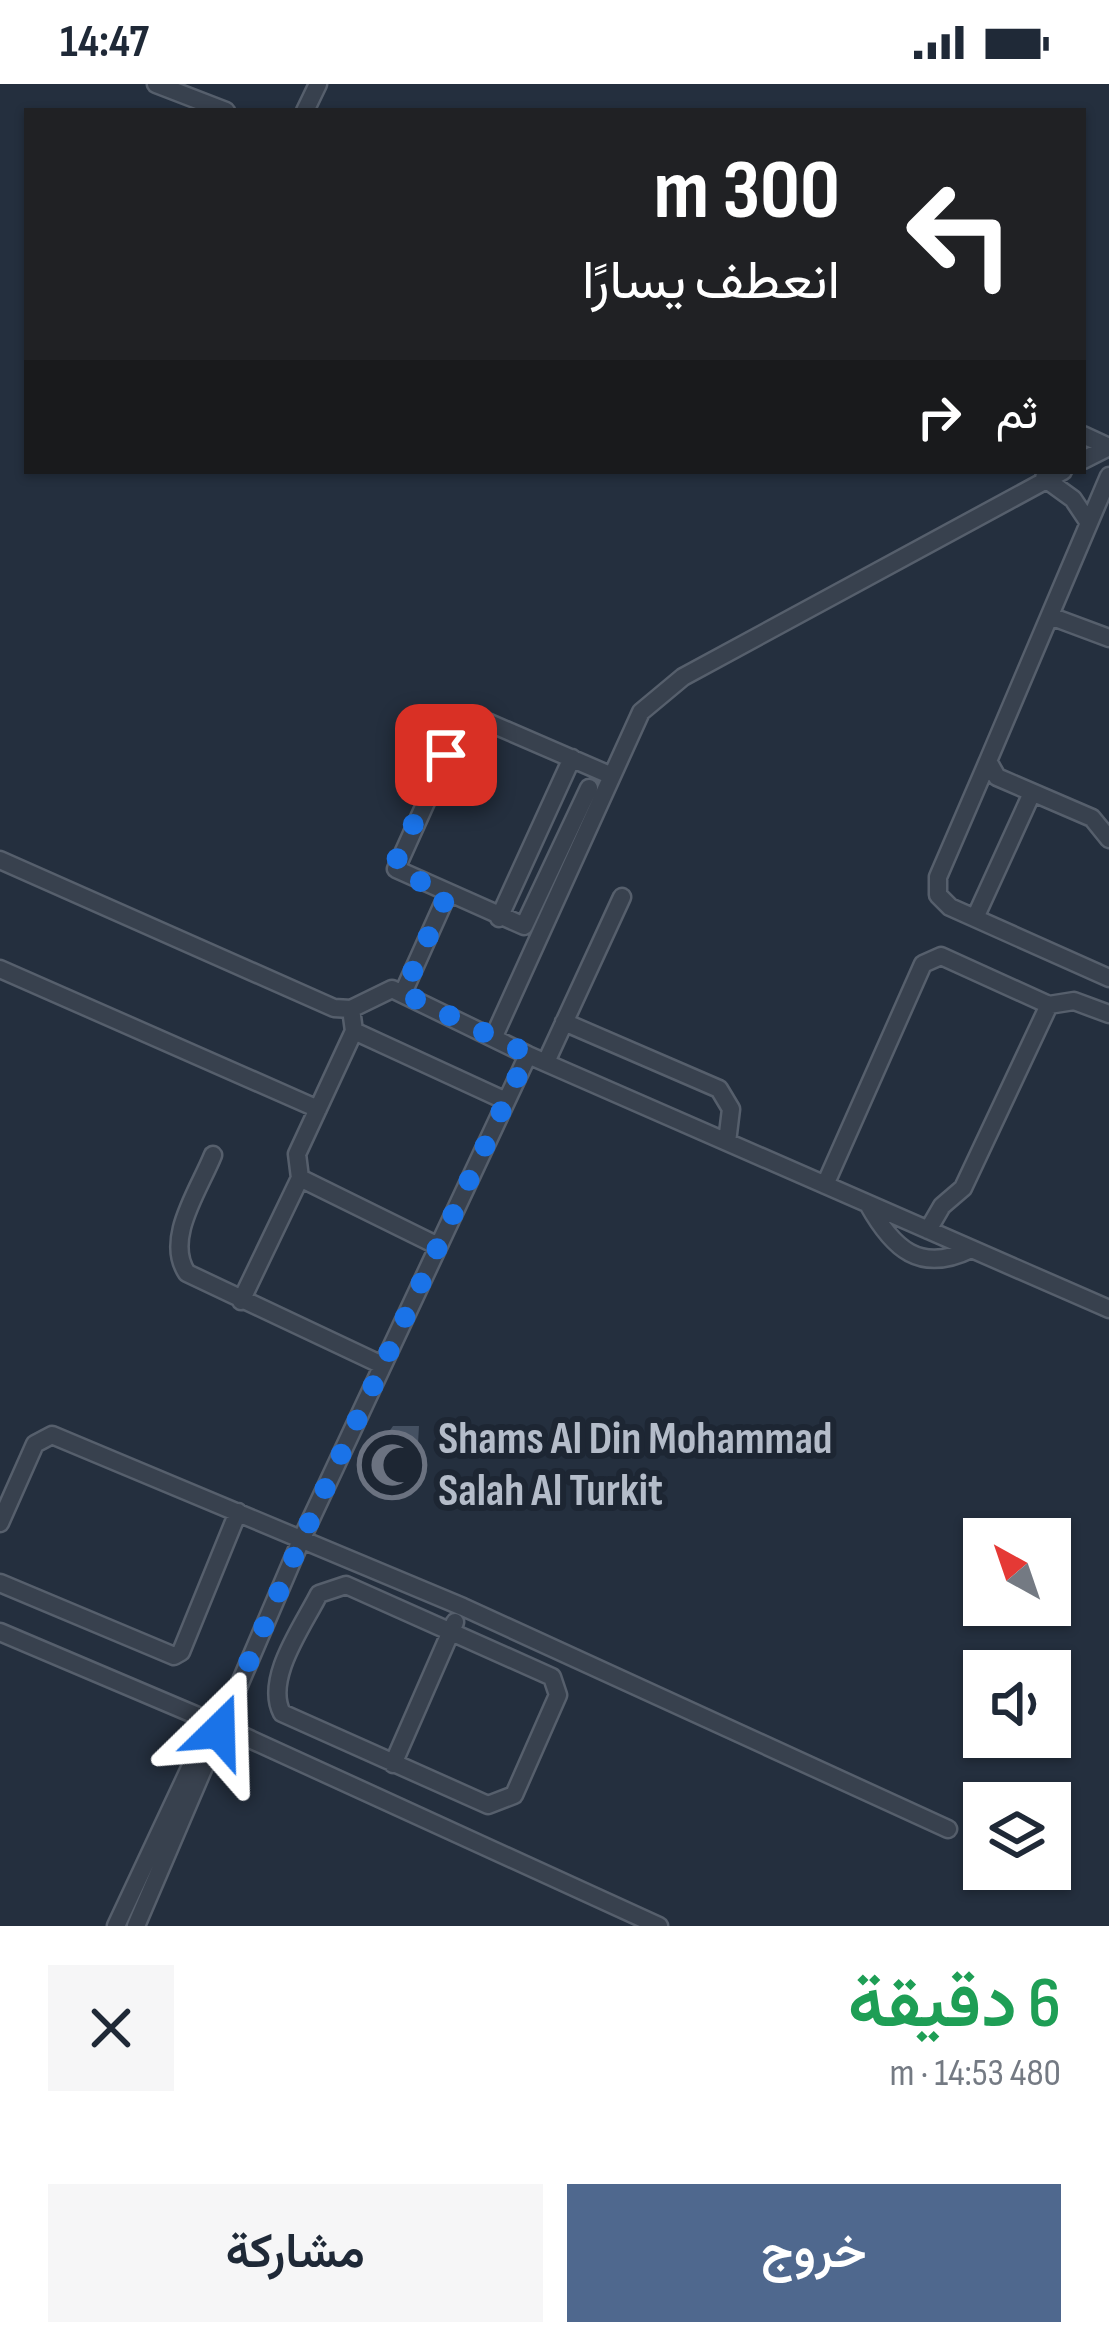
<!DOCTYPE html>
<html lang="ar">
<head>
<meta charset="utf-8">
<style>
	:root { --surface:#fff; --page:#f6f6f7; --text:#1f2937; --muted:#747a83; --accent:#4f688e }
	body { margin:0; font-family:"Sofia Sans Condensed",Vazirmatn,sans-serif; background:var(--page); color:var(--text); direction:rtl; height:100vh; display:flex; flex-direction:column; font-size:45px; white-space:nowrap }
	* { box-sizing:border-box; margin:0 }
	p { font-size:39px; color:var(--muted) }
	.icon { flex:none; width:66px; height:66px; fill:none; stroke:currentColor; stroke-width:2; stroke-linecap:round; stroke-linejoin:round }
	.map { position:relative; height:1842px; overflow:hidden; direction:ltr }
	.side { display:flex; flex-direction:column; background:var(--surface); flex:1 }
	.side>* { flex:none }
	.banner { position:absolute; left:24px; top:24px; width:1062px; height:366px; border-radius:0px; box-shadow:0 3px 9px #0004; direction:rtl; background:#202124; color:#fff; overflow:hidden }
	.needle { width:78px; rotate:320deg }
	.tools { position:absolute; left:963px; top:1434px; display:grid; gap:24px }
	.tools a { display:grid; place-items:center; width:108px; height:108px; border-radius:0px; background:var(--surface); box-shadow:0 3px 9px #0004; font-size:60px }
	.pin { position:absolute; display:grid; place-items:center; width:102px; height:102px; color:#fff; margin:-51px; border-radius:24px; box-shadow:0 6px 18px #0006 }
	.me { position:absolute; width:132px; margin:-66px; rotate:22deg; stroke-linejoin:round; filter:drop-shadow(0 0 9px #0008) }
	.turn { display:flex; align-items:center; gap:42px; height:252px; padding:0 48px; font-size:54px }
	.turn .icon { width:156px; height:156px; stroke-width:2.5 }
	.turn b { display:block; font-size:84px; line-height:102px }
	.then { display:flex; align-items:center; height:114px; padding:0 48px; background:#0003; gap:24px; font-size:45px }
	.round { display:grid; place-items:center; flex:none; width:126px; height:126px; border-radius:0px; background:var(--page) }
	.overview { display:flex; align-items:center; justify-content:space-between; height:204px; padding:0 48px }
	h1 { font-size:72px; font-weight:600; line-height:90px; color:#1e9e55 }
	.action { display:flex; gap:24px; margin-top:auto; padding:24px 48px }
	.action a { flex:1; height:138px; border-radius:0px; background:var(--accent); color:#fff; font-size:48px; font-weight:600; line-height:138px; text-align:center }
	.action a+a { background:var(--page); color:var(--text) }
	.status { display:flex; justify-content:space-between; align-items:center; height:84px; padding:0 60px; background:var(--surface); direction:ltr }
	.status svg { height:33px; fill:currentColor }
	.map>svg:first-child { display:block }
	.building { fill:#455162 }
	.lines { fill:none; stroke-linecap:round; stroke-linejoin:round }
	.minor-casing { stroke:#565f6c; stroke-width:21 }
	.minor { stroke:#38414e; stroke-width:16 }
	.route { stroke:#1a73e8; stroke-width:21; stroke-dasharray:0 37.8 }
	.labels { text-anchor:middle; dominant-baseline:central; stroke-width:12; stroke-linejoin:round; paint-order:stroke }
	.poi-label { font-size:45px; font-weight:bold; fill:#b4bcc9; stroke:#1d2633; text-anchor:start }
</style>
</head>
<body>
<div class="status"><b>14:47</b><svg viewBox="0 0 49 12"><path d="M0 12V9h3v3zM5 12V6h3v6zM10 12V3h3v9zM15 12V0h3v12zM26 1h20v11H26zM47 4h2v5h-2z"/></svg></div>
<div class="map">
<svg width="1109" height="1842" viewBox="0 0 1109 1842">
	<rect width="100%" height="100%" fill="#242f3e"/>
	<path class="building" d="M393 1342H419L418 1360 414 1368 406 1367 405 1395 378 1400 379 1362Z"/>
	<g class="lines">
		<g class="minor-casing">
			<path id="minor" d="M156 0 226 27
				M305 27 318 0
				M1083 351 1109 363
				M1083 376 1109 363
				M1109 392 988 677 997 693 1092 734 1109 755
				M1044 394 1073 415 1089 439
				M1050 532 1109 554
				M988 677 938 793V811L950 823 1109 894
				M589 704 524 842 396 785 463 636 471 631 612 692
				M0 776 334 924 351 925 392 905 528 971 1109 1225
				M499 834 572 674
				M975 834 1032 709
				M0 885 318 1025
				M403 909 447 811
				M1049 921 1074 917 1109 930
				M564 938 719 1005 731 1025 727 1058
				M354 947 506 1017
				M495 950 641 628 683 593 1063 387
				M546 978 622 813
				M213 1071C199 1106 164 1155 187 1189L382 1281
				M300 1094 438 1162
				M825 1101 923 880 941 872 1049 921 963 1104 942 1122 928 1146
				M868 1120C893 1165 920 1190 971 1165
				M241 1217 300 1094 297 1070 354 947 351 925
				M0 1439 35 1360 52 1351 463 1523 948 1745
				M0 1499 174 1572 181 1568 238 1428
				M346 1501 552 1593 558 1611 514 1711 488 1721 282 1629C264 1595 303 1542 319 1510Z
				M0 1548 219 1641 659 1842
				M393 1680 455 1538
				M116 1842 197 1669 218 1642
				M136 1842 302 1454 528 971"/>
		</g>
		<use href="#minor" class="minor"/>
	</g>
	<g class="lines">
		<path class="route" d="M219 1647 302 1454 528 970 403 909 447 811 396 785 397 775 446 671"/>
	</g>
	<defs>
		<g id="mosque-ring" transform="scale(3.45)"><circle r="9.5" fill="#1d2633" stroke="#6b7280" stroke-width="1.5"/><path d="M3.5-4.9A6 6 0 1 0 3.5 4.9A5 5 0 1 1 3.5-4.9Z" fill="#6b7280"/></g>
	</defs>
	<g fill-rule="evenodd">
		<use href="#mosque-ring" x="392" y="1381"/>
	</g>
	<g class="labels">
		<g class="poi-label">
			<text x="438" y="1355">Shams Al Din Mohammad<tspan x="438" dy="52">Salah Al Turkit</tspan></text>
		</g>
	</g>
</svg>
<div class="tools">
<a><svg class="needle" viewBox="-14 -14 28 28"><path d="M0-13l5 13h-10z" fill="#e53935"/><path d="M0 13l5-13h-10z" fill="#747a83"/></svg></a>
<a><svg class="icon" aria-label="sound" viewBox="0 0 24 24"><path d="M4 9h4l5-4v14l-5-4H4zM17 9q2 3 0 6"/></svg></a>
<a><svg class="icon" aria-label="layers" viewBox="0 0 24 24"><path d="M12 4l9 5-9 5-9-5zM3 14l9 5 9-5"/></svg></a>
</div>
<div class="pin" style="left:446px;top:671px;background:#d93025"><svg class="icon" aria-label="arrive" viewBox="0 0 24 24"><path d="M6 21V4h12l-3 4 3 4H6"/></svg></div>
<svg class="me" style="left:219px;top:1647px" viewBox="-20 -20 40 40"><path d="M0-17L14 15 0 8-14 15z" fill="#1a73e8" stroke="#fff" stroke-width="4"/></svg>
<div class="banner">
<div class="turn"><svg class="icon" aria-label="left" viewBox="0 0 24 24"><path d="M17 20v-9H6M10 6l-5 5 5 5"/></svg><div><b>300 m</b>انعطف يسارًا</div></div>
<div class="then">ثم<svg class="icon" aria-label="right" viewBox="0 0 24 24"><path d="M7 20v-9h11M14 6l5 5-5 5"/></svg></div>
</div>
</div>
<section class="side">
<div class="overview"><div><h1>6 دقيقة</h1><p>480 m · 14:53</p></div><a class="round"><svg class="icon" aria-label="close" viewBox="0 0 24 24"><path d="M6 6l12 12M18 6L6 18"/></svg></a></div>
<div class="action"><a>خروج</a><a>مشاركة</a></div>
</section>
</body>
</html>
